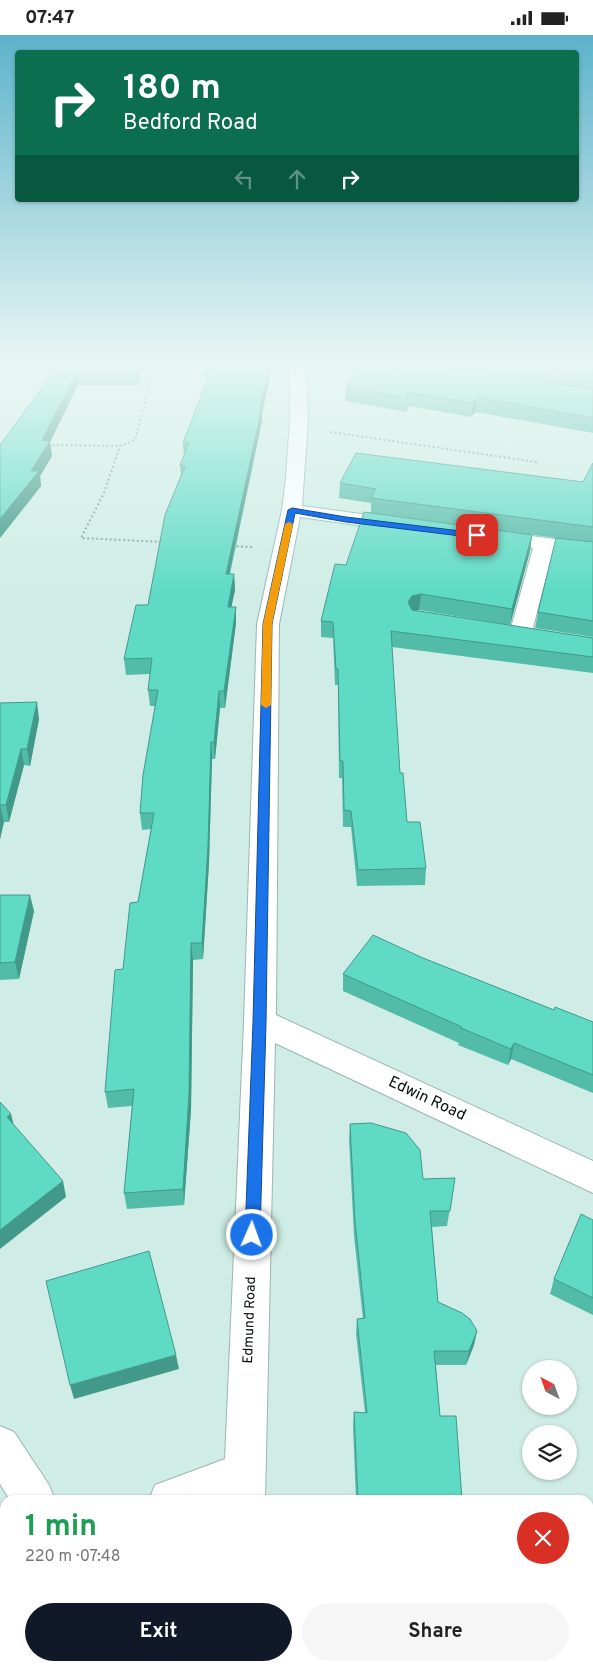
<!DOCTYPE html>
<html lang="en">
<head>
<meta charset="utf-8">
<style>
	:root { --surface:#fff; --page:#f6f6f6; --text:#222; --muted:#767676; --accent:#111827 }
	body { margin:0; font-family:Overpass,sans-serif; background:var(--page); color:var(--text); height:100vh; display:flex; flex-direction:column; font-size:19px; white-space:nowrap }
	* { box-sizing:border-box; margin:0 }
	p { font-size:16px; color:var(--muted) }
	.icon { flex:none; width:28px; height:28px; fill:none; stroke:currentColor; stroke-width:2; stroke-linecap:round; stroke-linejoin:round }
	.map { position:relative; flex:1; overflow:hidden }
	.panel { position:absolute; left:0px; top:1460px; width:594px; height:176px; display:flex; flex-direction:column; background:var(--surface); border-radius:15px 15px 0 0; box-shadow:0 1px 4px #0004 }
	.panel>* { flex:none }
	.banner { position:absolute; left:15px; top:15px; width:564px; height:152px; border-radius:5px; box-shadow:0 1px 4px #0004; background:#0b6e4f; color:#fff; overflow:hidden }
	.needle { width:32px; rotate:319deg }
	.tools { position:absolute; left:522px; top:1325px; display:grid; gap:10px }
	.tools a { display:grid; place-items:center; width:55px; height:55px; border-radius:50%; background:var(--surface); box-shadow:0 1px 4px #0004; font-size:25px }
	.pin { position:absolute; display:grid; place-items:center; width:42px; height:42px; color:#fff; margin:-21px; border-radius:10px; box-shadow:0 2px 8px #0006 }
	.me { position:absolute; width:55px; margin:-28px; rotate:2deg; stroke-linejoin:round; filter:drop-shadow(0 0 4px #0008) }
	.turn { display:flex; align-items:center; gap:18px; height:105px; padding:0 25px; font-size:22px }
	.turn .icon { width:65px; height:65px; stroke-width:2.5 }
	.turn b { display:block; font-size:35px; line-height:42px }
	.lanes { display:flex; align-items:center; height:48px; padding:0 25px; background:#0003; justify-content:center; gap:25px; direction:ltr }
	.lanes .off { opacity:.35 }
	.round { display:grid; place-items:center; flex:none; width:52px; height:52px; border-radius:26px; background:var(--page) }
	.summary { display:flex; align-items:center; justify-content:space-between; height:85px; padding:0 25px }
	h1 { font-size:30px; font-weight:700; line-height:38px; color:#1e9e55 }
	.primary-button { display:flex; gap:10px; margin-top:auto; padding:10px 25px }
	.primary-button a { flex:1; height:58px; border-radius:30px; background:var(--accent); color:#fff; font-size:20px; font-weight:700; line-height:58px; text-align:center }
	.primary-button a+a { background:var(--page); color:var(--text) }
	.status { display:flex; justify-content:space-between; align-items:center; height:35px; padding:0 25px; background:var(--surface); direction:ltr }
	.status svg { height:14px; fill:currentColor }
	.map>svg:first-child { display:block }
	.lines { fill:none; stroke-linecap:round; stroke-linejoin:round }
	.minor-casing { stroke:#99b6b0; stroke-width:2 }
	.path { stroke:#89a09b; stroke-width:2; stroke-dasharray:2 2.5; stroke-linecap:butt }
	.minor { fill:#fff; fill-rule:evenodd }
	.wall { fill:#52bca9 }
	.shaded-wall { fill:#42998a }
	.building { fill:#5fdbc5; stroke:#42998a }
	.route { fill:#1a73e8; stroke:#114b97 }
	.slow { fill:#f59e0b }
	.labels { text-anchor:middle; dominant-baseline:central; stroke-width:4; stroke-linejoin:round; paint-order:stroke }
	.street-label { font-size:14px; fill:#07110f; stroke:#fff }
	.near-street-label { font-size:16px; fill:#07110f; stroke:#fff }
</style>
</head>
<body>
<div class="status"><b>07:47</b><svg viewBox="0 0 49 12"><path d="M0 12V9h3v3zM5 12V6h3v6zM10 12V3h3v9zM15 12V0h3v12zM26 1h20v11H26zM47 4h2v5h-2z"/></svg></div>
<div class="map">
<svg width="593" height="1636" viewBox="0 0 593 1636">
	<rect width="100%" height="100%" fill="#cfede6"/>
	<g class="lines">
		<g class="minor-casing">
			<path id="minor" d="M290 327H306L308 384 302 471 398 484 405 486 408 490 405 494 398 496 300 482 279 589 276 980 593 1126V1158L275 1008 265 1465H149L155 1450 225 1424 244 987 257 589 282 475 286 443 290 384Z
				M348 327H390L441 335 447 336 449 340 447 344 441 345 356 332 350 330Z
				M493 496 593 509V521L553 516 531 600 528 605 520 607 512 605 509 600 533 513 486 506 483 502 486 498Z
				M0 1391 14 1397 49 1450 55 1465H10L0 1449Z
				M5 1505V1549L0 1551V1507Z
				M97 1631H143L145 1636H99Z
				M213 1631H259V1636H213Z"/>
		</g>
		<path class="path" d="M152 327 145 368 135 405 120 411 104 458 81 503 163 507
			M330 397 537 427
			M48 410 120 411
			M232 511 253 512"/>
		<use href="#minor" class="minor"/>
	</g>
	<path class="wall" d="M61 327H141L140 350H78L50 407 52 421 40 441 41 451 0 503Z
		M206 327H266L265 332 269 346 262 378V386L230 539H234L235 555 231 572H236V588L225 673H220L215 724H212L209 828 203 924 193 925 191 1075 184 1170 127 1174 124 1158 132 1071 108 1073 105 1057 123 934 138 867 151 794 142 795 140 778 155 671H150L148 655 150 639 126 640 124 624 148 570 181 440 180 430 184 421 183 408 205 350 204 337Z
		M418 327H593V398L475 377 471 382 408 371 407 377 345 366 346 352 399 342 418 329Z
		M593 428V602L535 593 538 577 556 503 371 478V468L339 463 340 448 583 447Z
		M532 500 530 516 510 590 419 575 417 576 593 603V638L392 612 400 738 407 787 426 833 425 850 357 851 351 792H343L342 743H339L338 650H335L333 603 321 602V586L346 530Z
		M0 668 39 684 30 731 24 730 9 787H4L0 804Z
		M0 860 34 876 19 944 0 945Z
		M423 923 554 975 593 987V1058L511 1024 508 1030 458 1010 459 1008 343 956V939Z
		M350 1089 423 1144 455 1143 447 1191 432 1192 438 1267 477 1296 474 1310 466 1330H436L440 1381 462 1465H356L353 1391 354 1377 365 1378 356 1299 357 1284H363L354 1201 349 1105Z
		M593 1185V1280L550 1259 554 1244Z
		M383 1631H482V1636H384Z"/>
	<path class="shaded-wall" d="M139 327H141L140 350 138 336Z
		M263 327H266L263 346 262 332Z
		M269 332V346L262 378V386L226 554V539Z
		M77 337 78 350 50 407 52 421 40 441 41 451 0 503V484L31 436 42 405Z
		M477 362 475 377 471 382 473 368Z
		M532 500 530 516 510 590 512 574Z
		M234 539 235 555 228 588V572Z
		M421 559 419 575 411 577 408 567 412 561Z
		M236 572V588L225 673 224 656Z
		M219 656 220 673 215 724 214 707Z
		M37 667 39 684 30 731 27 714Z
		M211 707 212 724 209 828 203 924 202 908Z
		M21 714 24 730 9 787 6 770Z
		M0 770 4 787 0 804Z
		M30 860 34 876 19 944 15 927Z
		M191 908 193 925 191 1075 184 1170 183 1154Z
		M514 1008 511 1024 508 1030 511 1014Z
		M11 1079 15 1095 7 1082Z
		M63 1146 66 1162 0 1214V1195Z
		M477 1296 474 1310 466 1330 469 1316Z
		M176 1320 179 1334 74 1364 70 1350Z"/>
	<path class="building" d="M61 327H139L138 336 77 337 42 405 50 406 31 436H39L0 484V410Z
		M206 327H263L262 332H269L260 372H262L226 539H234L228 572H236L224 656H219L214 707H211L208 811 202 908H191L189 1059 183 1154 124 1158 134 1054 105 1057 115 935 123 934 130 868 138 867 154 778H140L143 740 158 655H148L152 623 124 624 136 570H148L165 480 185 431 180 430 189 408H183L210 337H204Z
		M365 327H393L399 342 410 328 593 354V383L477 362 473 368 406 357 408 363 346 352Z
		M500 327H593V341Z
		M356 418 583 447 593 428V492L371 463 376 454 340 448Z
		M364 477 532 500 512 574 421 559 412 561 408 567 412 575 593 603V622L391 596 400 738H403L407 787H420L426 833 358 835 351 776 344 775 343 726H340L338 634H336L333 587 321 586 335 529 346 530Z
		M556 503 593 507V586L538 577Z
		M37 667 27 714H21L6 770H0V772V668Z
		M0 860H30L15 927 0 928Z
		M373 900 423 923 554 975 555 972 593 987V1040L514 1008 511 1014 461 993 462 992 343 939Z
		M0 1067 11 1079 7 1082 63 1146 0 1195Z
		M371 1088 406 1098 420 1115 423 1144 455 1143 450 1176H430L438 1267 462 1278 470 1284 477 1296 469 1316H434L440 1381H456L462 1465H358L354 1377 367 1378 357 1284 365 1283 355 1186 350 1089Z
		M581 1179 593 1185V1263L554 1244Z
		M149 1216 176 1320 70 1350 46 1246Z
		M386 1631H482V1636H386Z"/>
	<linearGradient id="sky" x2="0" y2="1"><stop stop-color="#5cb3ca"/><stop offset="0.59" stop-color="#e9f7f4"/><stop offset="1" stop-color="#e9f7f4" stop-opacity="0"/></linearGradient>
	<rect width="593" height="556" fill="url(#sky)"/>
	<path class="route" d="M292 473 346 482 477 498 481 500 477 503 346 487 295 478 272 589 266 987 260 1200 258 1205 252 1207 247 1205 245 1200 253 987 263 589 288 475Z"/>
	<path class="slow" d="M289 487 293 489 272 589 271 670 266 673 261 670 263 589 285 489Z"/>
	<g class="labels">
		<g class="street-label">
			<text transform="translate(250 1285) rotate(-88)">Edmund Road</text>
		</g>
		<g class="near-street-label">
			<text transform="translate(427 1064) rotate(25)">Edwin Road</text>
		</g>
	</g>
</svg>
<div class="tools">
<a><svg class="needle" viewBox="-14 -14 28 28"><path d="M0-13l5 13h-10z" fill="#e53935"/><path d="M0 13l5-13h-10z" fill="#767676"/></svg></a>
<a><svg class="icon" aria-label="layers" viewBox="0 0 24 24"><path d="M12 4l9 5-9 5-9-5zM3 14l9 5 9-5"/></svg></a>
</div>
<div class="pin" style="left:477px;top:500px;background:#d93025"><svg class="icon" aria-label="arrive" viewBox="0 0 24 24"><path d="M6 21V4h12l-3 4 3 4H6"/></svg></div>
<svg class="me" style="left:252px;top:1200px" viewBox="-20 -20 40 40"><circle r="17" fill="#1a73e8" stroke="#fff" stroke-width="3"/><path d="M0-11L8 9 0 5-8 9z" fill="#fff"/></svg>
<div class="banner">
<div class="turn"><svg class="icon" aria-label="right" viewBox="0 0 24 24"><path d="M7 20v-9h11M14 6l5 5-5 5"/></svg><div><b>180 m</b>Bedford Road</div></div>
<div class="lanes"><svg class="icon off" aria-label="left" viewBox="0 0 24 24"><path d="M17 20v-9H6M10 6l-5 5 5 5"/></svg><svg class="icon off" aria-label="ahead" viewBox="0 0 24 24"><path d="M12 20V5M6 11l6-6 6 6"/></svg><svg class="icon" aria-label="right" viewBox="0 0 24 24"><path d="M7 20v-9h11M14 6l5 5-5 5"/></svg></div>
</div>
<section class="panel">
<div class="summary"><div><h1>1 min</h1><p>220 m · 07:48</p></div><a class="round" style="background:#d93025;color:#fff"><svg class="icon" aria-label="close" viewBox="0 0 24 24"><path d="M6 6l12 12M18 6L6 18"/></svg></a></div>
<div class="primary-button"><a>Exit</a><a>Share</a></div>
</section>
</div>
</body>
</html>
